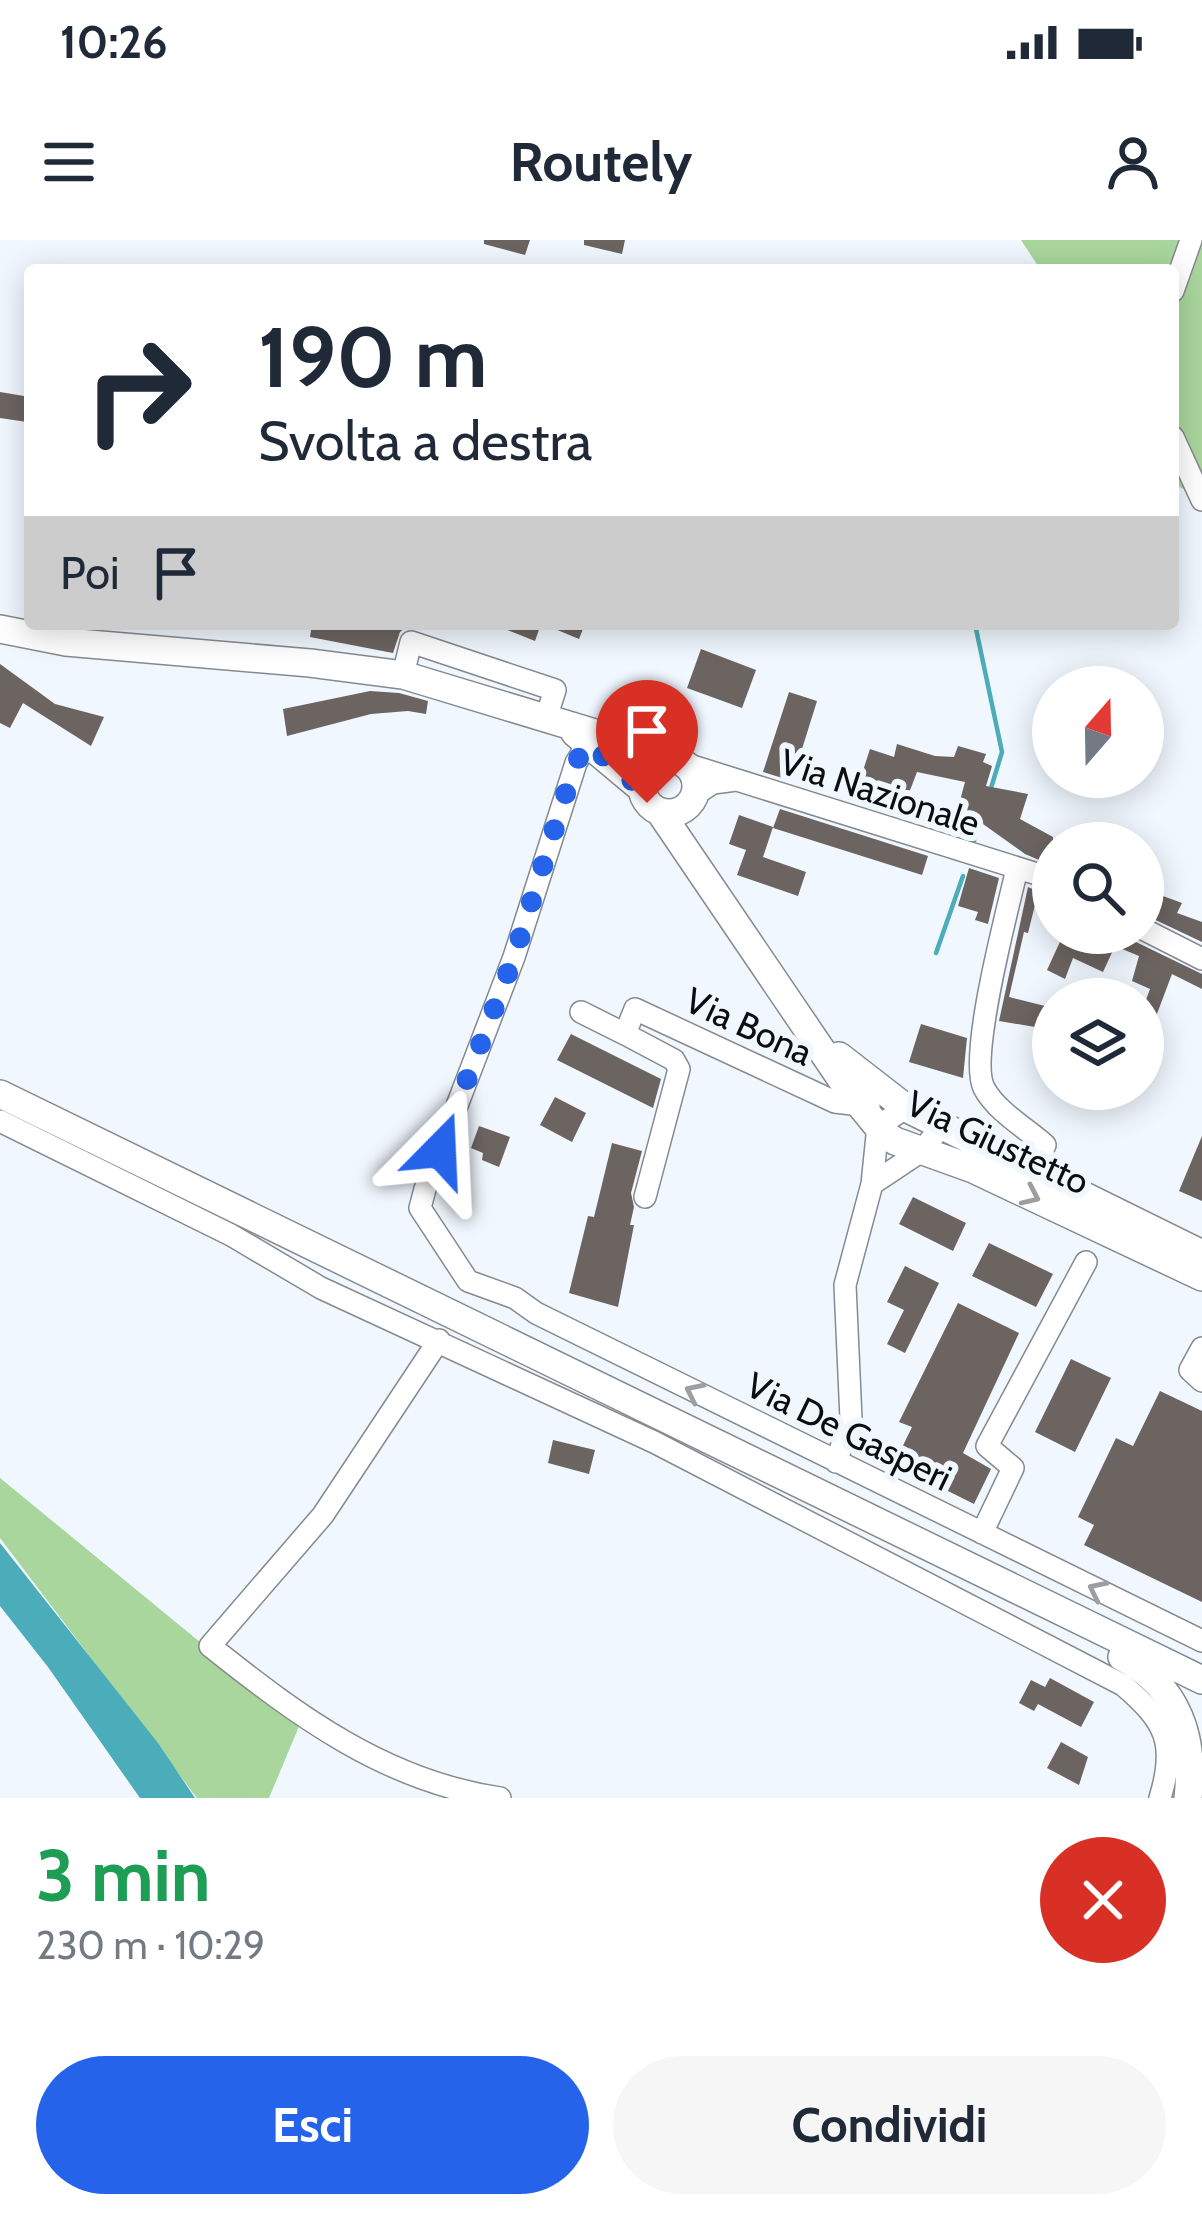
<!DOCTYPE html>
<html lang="it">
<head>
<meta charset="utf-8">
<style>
	:root { --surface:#fff; --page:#f6f6f7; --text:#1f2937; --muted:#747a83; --accent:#2563eb }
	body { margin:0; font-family:Cabin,sans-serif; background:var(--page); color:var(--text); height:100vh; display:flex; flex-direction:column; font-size:45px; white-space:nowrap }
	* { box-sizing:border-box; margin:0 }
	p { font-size:39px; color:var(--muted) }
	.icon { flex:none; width:66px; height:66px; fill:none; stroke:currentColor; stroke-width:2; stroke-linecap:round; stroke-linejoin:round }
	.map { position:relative; height:1558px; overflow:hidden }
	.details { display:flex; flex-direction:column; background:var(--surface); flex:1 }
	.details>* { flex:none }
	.guide { position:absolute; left:24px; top:24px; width:1155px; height:366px; border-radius:12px; box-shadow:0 6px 30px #0003; background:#fff; color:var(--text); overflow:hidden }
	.needle { width:78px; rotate:20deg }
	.tools { position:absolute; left:1032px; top:426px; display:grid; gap:24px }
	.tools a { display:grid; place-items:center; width:132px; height:132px; border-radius:50%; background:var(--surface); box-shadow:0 6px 30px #0003; font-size:60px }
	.pin { position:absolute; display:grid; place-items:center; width:102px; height:102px; color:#fff; margin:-123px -51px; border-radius:50% 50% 50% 0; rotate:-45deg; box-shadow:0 0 12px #0007 }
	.pin .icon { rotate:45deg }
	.me { position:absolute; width:132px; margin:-66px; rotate:21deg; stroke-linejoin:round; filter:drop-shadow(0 0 9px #0008) }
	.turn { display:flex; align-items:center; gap:42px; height:252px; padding:0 36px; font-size:54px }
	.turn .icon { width:156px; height:156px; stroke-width:2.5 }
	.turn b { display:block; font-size:84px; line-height:102px }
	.then { display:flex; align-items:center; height:114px; padding:0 36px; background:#0003; gap:24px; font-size:45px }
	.round { display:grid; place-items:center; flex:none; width:126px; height:126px; border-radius:63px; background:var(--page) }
	.headline { display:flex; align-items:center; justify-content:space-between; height:204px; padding:0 36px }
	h1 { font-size:72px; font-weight:700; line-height:90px; color:#1e9e55 }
	.action { display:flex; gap:24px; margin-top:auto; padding:24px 36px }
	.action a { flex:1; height:138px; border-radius:72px; background:var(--accent); color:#fff; font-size:48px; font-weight:700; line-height:138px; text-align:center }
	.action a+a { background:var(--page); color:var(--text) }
	.status { display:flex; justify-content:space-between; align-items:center; height:84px; padding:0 60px; background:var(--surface); direction:ltr }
	.status svg { height:33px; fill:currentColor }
	header { display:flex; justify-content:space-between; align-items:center; height:156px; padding:0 36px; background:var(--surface); font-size:54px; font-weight:700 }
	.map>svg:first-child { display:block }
	.forest { fill:#a9d69c }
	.water { fill:#4cadba }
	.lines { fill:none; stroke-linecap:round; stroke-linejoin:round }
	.stream { stroke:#4cadba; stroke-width:4.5 }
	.building { fill:#6c6461 }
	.minor-casing { stroke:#848a90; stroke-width:24 }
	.major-casing { stroke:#848a90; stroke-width:30 }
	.minor { stroke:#fff; stroke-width:21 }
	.major { stroke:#fff; stroke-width:27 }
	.oneway { stroke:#9d9e9f }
	.route { stroke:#2563eb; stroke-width:21; stroke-dasharray:0 37.8 }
	.labels { text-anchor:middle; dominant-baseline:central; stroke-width:12; stroke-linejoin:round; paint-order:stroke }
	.street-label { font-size:36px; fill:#0b0d0f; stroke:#f0f7fe }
</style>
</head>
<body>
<div class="status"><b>10:26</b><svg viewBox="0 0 49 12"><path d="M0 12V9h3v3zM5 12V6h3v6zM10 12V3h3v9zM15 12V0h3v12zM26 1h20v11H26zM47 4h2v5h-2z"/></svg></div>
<header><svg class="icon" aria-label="menu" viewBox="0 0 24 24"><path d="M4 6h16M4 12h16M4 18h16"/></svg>Routely<svg class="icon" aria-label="person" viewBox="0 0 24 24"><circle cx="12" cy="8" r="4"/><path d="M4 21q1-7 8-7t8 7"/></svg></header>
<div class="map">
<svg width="1202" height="1558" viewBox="0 0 1202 1558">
	<rect width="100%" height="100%" fill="#f0f7fe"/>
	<path class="forest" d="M1021 0H1202V260L1173 243V30H1036L1038 26Z
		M0 1238 300 1484 269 1558H197L0 1298Z"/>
	<path class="water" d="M0 1303 158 1503 195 1558H140L48 1427 0 1366Z"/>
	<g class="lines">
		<path class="stream" d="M975 384 1002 512 991 548
			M973 604 980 581
			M936 713 963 636"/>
	</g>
	<path class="building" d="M484 0H530L525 15 484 4Z
		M584 0H625L622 14 584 5Z
		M0 152 30 157 27 182 0 178Z
		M312 384H410L400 392 393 413 310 397Z
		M492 384H541L535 401Z
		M543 384H585L579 399Z
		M701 409 756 430 742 468 687 448Z
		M0 424 55 464 104 477 91 506 23 463 10 488 0 483Z
		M370 451 399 453 428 461 426 474 408 471 371 474 287 496 283 469Z
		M789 452 817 461 792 541 763 532Z
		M897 504 935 516 954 517 958 506 986 514 983 522 992 526 986 546 1028 554 1020 579 1053 597V626L1025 614 976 579 970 597 891 572 892 568 952 590 965 542 917 532 909 553 861 537 870 509 894 517Z
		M780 569 928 616 922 635 773 588Z
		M739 575 773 587 763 617 806 632 798 656 737 635 746 610 729 604Z
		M969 628 999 638 988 684 975 680 978 672 958 666Z
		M1028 647 1053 658V677L1035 665 1028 693 1024 692 1009 757 1053 768V790L999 781Z
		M1163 656 1182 663 1177 673 1202 682V702L1143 674V660L1157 667Z
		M1064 693H1129L1136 702 1202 734V749L1172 734 1143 811V768L1150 749 1132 741 1139 716 1115 706 1103 732 1073 718 1065 739 1047 730Z
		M921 784 967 798 963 838 909 822Z
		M571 794 661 839 653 868 557 820Z
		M555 857 586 873 572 902 540 885Z
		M479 886 510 897 499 927 482 920 483 913 471 908Z
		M1202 896V961L1179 951Z
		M612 903 642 911 631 953 634 967 630 985H634L618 1067 569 1053 588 976 594 977Z
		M913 957 966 983 953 1011 899 984Z
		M989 1003 1053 1034 1036 1067 972 1036Z
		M905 1026 939 1043 905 1113 887 1104 904 1070 887 1062Z
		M958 1063 1019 1093 963 1213 991 1229 974 1264 894 1224 912 1187 899 1182Z
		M1071 1119 1111 1138 1075 1212 1035 1192Z
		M1160 1151 1202 1171V1362L1084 1305 1094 1285 1078 1277 1116 1198 1133 1206Z
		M553 1200 595 1210 589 1234 548 1223Z
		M1050 1438 1094 1462 1081 1487 1038 1464 1034 1471 1019 1463 1031 1440 1045 1447Z
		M1061 1502 1088 1517 1079 1545 1047 1528Z"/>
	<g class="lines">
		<g class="minor-casing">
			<path id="minor" d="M1173 51 1191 0
				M1173 197 1202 260
				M403 435 411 402 555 450 546 478
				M588 503 576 523 514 717 425 949 420 968 468 1041 515 1058 536 1073 1202 1401
				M686 524 1037 634 1053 643
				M696 554 713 543 736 540
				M1017 629C1008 668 968 817 984 848 996 871 1026 888 1045 905L1033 931
				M1143 689 1202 719
				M581 772 625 794
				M0 881 231 995 321 1048 654 1202 1123 1445C1165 1481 1177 1502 1160 1558
				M872 944 923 910 941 886
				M645 957 679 829 674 820 625 794 635 769 835 862 869 866
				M439 1100 323 1275 210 1406C298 1476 385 1541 500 1558
				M1202 1108 1190 1130 1202 1141
				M836 1222 851 1179 845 1045 872 944 878 886 906 868
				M982 1293 1013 1228 987 1206 1086 1022"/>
		</g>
		<g class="major-casing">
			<path id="major" d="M0 389 66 402 310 423 403 435 618 500 665 518
				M575 493 642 549
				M642 546a27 27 0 1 1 54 0a27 27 0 1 1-54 0Z
				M660 572 852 855 883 893 895 901 973 929 1202 1037
				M839 816 906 868 1202 1014
				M0 854 1202 1440
				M1122 1417C1178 1446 1195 1498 1188 1558"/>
		</g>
		<use href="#minor" class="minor"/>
		<use href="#major" class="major"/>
	</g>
	<defs><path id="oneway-chevron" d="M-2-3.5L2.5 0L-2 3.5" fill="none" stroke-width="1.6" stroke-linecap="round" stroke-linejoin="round" transform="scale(3)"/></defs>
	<g class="oneway">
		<use href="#oneway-chevron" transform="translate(1031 956) rotate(25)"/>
		<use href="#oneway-chevron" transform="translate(694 1152) rotate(-154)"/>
		<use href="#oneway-chevron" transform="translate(1097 1350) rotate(-154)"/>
	</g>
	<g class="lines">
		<path class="route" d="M440 910 514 717 575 524 588 503 642 549 647 563"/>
	</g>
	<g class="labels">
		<g class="street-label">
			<text transform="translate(880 552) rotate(18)">Via Nazionale</text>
			<text transform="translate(749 786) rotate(25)">Via Bona</text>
			<text transform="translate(998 902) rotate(25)">Via Giustetto</text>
			<text transform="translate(849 1191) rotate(26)">Via De Gasperi</text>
		</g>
	</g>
</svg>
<div class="tools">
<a><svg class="needle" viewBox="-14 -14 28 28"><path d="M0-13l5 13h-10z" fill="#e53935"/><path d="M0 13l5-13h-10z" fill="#747a83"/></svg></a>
<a><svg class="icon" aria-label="search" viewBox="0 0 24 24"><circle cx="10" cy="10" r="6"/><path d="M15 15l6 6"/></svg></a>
<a><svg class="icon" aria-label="layers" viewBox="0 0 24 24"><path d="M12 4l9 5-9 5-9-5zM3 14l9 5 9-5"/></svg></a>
</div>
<div class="pin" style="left:647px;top:563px;background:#d93025"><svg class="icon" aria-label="arrive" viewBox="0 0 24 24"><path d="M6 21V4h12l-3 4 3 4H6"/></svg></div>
<svg class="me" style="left:440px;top:910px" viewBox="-20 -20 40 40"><path d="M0-17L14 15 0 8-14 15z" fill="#2563eb" stroke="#fff" stroke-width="4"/></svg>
<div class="guide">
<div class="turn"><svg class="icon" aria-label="right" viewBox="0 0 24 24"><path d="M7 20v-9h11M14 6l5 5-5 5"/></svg><div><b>190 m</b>Svolta a destra</div></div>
<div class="then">Poi<svg class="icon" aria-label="arrive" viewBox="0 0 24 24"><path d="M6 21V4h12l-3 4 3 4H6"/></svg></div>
</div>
</div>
<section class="details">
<div class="headline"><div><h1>3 min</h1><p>230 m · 10:29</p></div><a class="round" style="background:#d93025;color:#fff"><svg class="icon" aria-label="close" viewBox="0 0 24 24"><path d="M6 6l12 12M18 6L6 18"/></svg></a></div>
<div class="action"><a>Esci</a><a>Condividi</a></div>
</section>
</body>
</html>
